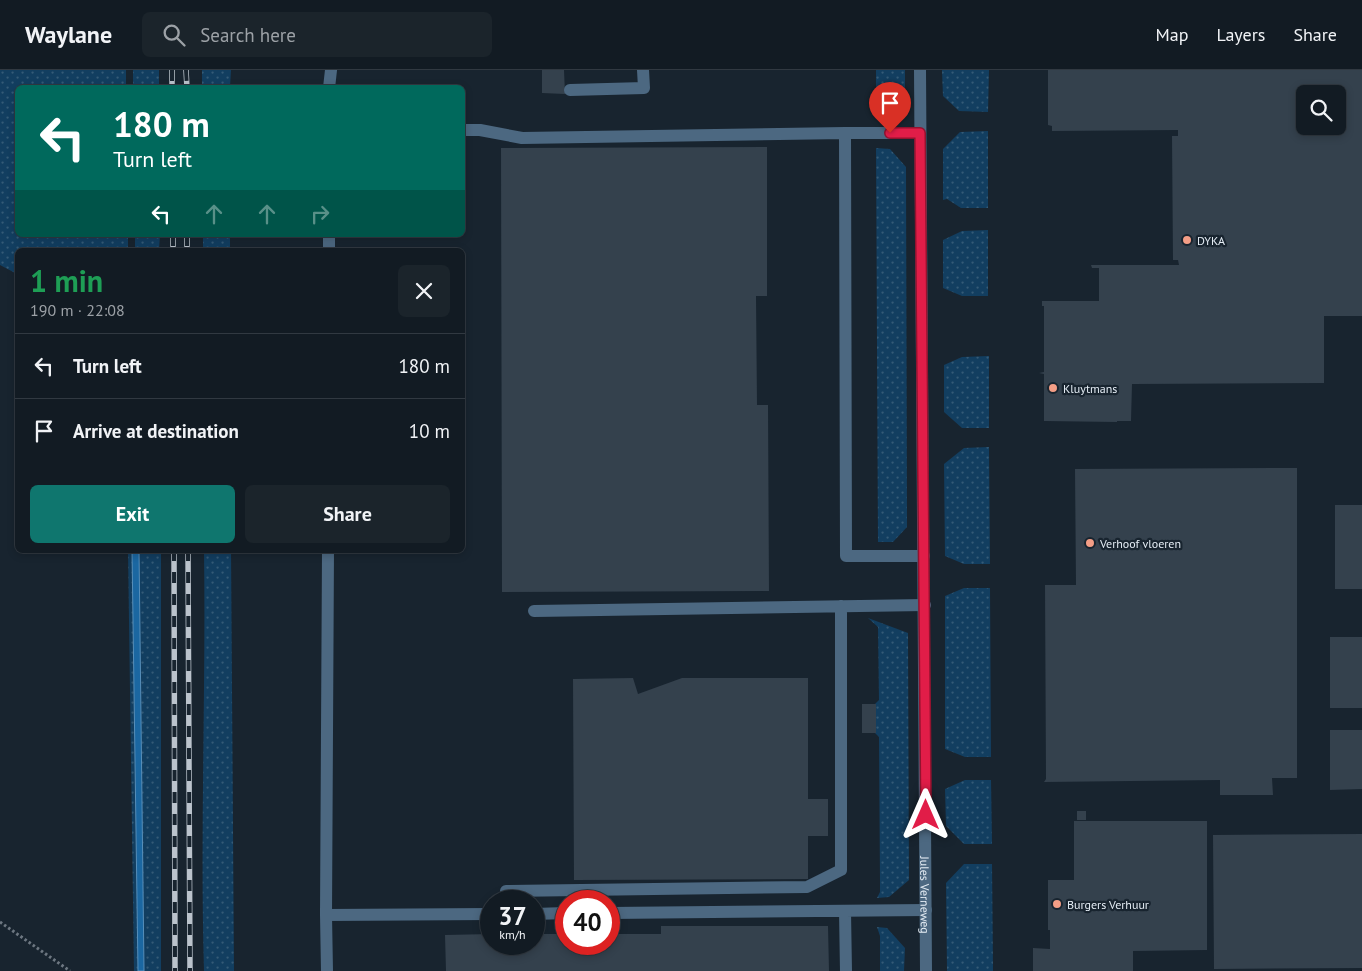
<!DOCTYPE html>
<html lang="en">
<head>
<meta charset="utf-8">
<style>
	:root { --surface:#121b23; --page:#1b242b; --text:#f1f3f6; --muted:#9ca1a6; --line:#313941; --accent:#0f766e }
	body { margin:0; font-family:"PT Sans",sans-serif; background:var(--page); color:var(--text); height:100vh; display:flex; flex-direction:column; font-size:19px; white-space:nowrap }
	* { box-sizing:border-box; margin:0 }
	p { font-size:16px; color:var(--muted) }
	.icon { flex:none; width:28px; height:28px; fill:none; stroke:currentColor; stroke-width:2; stroke-linecap:round; stroke-linejoin:round }
	.map { position:relative; flex:1; overflow:hidden }
	.sheet { position:absolute; left:15px; top:178px; width:450px; height:305px; display:flex; flex-direction:column; background:var(--surface); border-radius:8px; box-shadow:0 2px 8px #0003,0 0 0 1px var(--line) }
	.sheet>* { flex:none }
	.guide { position:absolute; left:15px; top:15px; width:450px; height:152px; border-radius:8px; box-shadow:0 2px 8px #0003,0 0 0 1px var(--line); background:#00695c; color:#fff; overflow:hidden }
	.buttons { position:absolute; left:1296px; top:15px; display:grid; gap:10px }
	.buttons a { display:grid; place-items:center; width:50px; height:50px; border-radius:8px; background:var(--surface); box-shadow:0 2px 8px #0003,0 0 0 1px var(--line); font-size:25px }
	.speed { position:absolute; left:480px; top:820px; display:flex; gap:10px; font-size:25px; font-weight:700; text-align:center }
	.speed>* { display:grid; place-content:center; width:65px; height:65px; border-radius:50%; background:var(--surface); box-shadow:0 2px 8px #0003,0 0 0 1px var(--line); line-height:1 }
	.speed small { font-size:12px; font-weight:400 }
	.speed .limit { border:8px solid #d22; background:#fff; color:#111 }
	.pin { position:absolute; display:grid; place-items:center; width:42px; height:42px; color:#fff; margin:-51px -21px; border-radius:50% 50% 50% 0; rotate:-45deg; box-shadow:0 0 5px #0007 }
	.pin .icon { rotate:45deg }
	.me { position:absolute; width:55px; margin:-28px; rotate:0deg; stroke-linejoin:round; filter:drop-shadow(0 0 4px #0008) }
	.turn { display:flex; align-items:center; gap:18px; height:105px; padding:0 15px; font-size:22px }
	.turn .icon { width:65px; height:65px; stroke-width:2.5 }
	.turn b { display:block; font-size:35px; line-height:42px }
	.lanes { display:flex; align-items:center; height:48px; padding:0 15px; background:#0003; justify-content:center; gap:25px; direction:ltr }
	.lanes .off { opacity:.35 }
	.round { display:grid; place-items:center; flex:none; width:52px; height:52px; border-radius:8px; background:var(--page) }
	.headline { display:flex; align-items:center; justify-content:space-between; height:85px; padding:0 15px }
	h1 { font-size:30px; font-weight:700; line-height:38px; color:#1e9e55 }
	.action { display:flex; gap:10px; margin-top:auto; padding:10px 15px }
	.action a { flex:1; height:58px; border-radius:8px; background:var(--accent); color:#fff; font-size:20px; font-weight:700; line-height:58px; text-align:center }
	.action a+a { background:var(--page); color:var(--text) }
	ul { padding:0; list-style:none }
	li { display:flex; align-items:center; gap:15px; height:65px; padding:0 15px; border-top:1px solid var(--line) }
	li div { flex:1 }
	li b { display:block; font-size:19px }
	li em { font-style:normal }
	header { display:flex; align-items:center; gap:30px; box-sizing:border-box; height:70px; padding:0 25px; background:var(--surface); border-bottom:1px solid var(--line) }
	header strong { font-size:24px }
	nav { display:flex; gap:28px; margin-inline-start:auto; font-size:18px }
	.search { width:350px; height:45px; background:var(--page); display:flex; align-items:center; gap:12px; box-sizing:border-box; padding:0 18px; border-radius:8px; color:var(--muted); font-size:19px }
	.map>svg:first-child { display:block }
	.green { fill:url(#green-dots) }
	.water { fill:#1b67a1; stroke:#578fba }
	.building { fill:#34414d; fill-rule:evenodd }
	.lines { fill:none; stroke-linecap:round; stroke-linejoin:round }
	.path { stroke:#6d7781; stroke-width:3; stroke-dasharray:2.5 2.5; stroke-linecap:butt }
	.service { stroke:#4c6881; stroke-width:12 }
	.tertiary { stroke:#4c6881; stroke-width:12 }
	.rail-casing { stroke:#bbc3cc; stroke-width:5.5 }
	.rail { stroke:#18242f; stroke-width:4; stroke-dasharray:11; stroke-linecap:butt }
	.route-casing { stroke:#92132f; stroke-width:12 }
	.route { stroke:#e11d48; stroke-width:9 }
	.poi-dot { fill:#f49e86; stroke:#18242f; stroke-width:2 }
	.labels { text-anchor:middle; dominant-baseline:central; stroke-width:4.5; stroke-linejoin:round; paint-order:stroke }
	.poi-label { font-size:12px; fill:#e4ecf4; stroke:#18242f; text-anchor:start }
	.street-label { font-size:12px; fill:#e4ecf4; stroke:#18242f }
</style>
</head>
<body>
<header>
<strong>Waylane</strong>
<div class="search"><svg class="icon" aria-label="search" viewBox="0 0 24 24"><circle cx="10" cy="10" r="6"/><path d="M15 15l6 6"/></svg>Search here</div>
<nav><a>Map</a><a>Layers</a><a>Share</a></nav>
</header>
<div class="map">
<svg width="1362" height="901" viewBox="0 0 1362 901">
	<defs>
		<pattern id="green-dots" width="8" height="8" patternUnits="userSpaceOnUse" patternTransform="scale(1.25)"><rect width="8" height="8" fill="#123e60"/><path d="M2 2h.1M6 6h.1" fill="none" stroke="#345a77" stroke-width="1.8" stroke-linecap="round"/></pattern>
	</defs>
	<rect width="100%" height="100%" fill="#18242f"/>
	<path class="green" d="M0 0H126V17L18 18V165H128V180H18L17 204 0 195Z
		M133 0H159V17H133Z
		M202 0H231L230 17H202Z
		M876 0H905V31L889 48H876Z
		M942 0H989L988 42 959 41 943 26Z
		M988 61V138H961L947 129 943 130V79L960 62Z
		M876 78 890 79 906 97 907 457 893 472H878Z
		M988 160V226H962L943 218V170L962 161Z
		M135 165H160L159 180H135Z
		M203 165H230V180H203Z
		M989 286V358H962L944 342V295L962 287Z
		M989 377 990 494H964L945 486 944 394 964 378Z
		M128 480H132L138 901H134Z
		M139 480H161V901H144Z
		M204 480H231L234 901H204C200 761 206 620 204 480Z
		M964 518H990L991 687H965L945 679V526Z
		M868 548 908 563 909 810 889 827 877 828 880 822V811L879 667 875 663V634L879 630 878 557Z
		M965 710H991L992 774H964L946 756 945 719Z
		M964 794H992L993 901H947L946 813Z
		M877 857 887 858 905 878 904 901H880V866Z"/>
	<path class="water" d="M132 480H139L144 901H138Z"/>
	<path class="building" d="M542 0H564L565 24 542 23Z
		M1048 0H1362V246H1324V313L1132 314 1131 351H1117V352L1044 351V304L1039 303 1044 302V236H1042V231H1099V198H1092L1091 195H1179L1178 190H1173L1172 66H1178V60L1052 61V56L1048 55ZM1305 24H1338V56H1305Z
		M767 77V226H756L757 335H768L769 521 502 522 501 78Z
		M1297 398V708H1272L1273 725H1220V710L1044 712 1046 709 1045 515H1076L1075 399Z
		M1335 435H1362V519H1335Z
		M1330 567H1362V638H1330Z
		M633 608 638 624 682 608H808V729H828V766H808V809L574 810 573 609Z
		M862 634H876V663H862Z
		M1330 660H1362V719L1330 720Z
		M1077 741H1086V750H1077Z
		M1074 751H1207V880L1133 881V901H1033V878L1050 879V860H1048V810H1074Z
		M1362 764V898L1214 899 1213 765Z
		M661 856H828L829 901H446L445 865 491 864V874H534V864H566V874H609V864H661Z"/>
	<g class="lines">
		<path class="path" d="M0 852 70 901"/>
		<path class="service" d="M329 18 331 0
			M570 20 644 18 643 0
			M462 60H480L522 68 845 63
			M920 63H845L846 486H924
			M329 180V165
			M534 541 925 535
			M506 821 807 817 841 800V536
			M845 841 846 901
			M609 843 926 840
			M534 844 566 843
			M326 845 328 480
			M327 901 326 845 491 844"/>
		<path class="tertiary" id="s1" d="M920 0 926 901"/>
		<g class="rail-casing">
			<path id="rail" d="M172 0V18
				M186 0 187 18
				M173 165V180
				M187 165V180
				M174 480 175 901
				M188 480 190 901"/>
		</g>
		<use href="#rail" class="rail"/>
	</g>
	<g class="lines">
		<g class="route-casing">
			<path id="route" d="M890 63H920L926 745"/>
		</g>
		<use href="#route" class="route"/>
	</g>
	<g class="poi-dot">
		<circle cx="1187" cy="170" r="5"/>
		<circle cx="1053" cy="318" r="5"/>
		<circle cx="1090" cy="473" r="5"/>
		<circle cx="1057" cy="834" r="5"/>
	</g>
	<g class="labels">
		<g class="poi-label">
			<text x="1197" y="170">DYKA</text>
			<text x="1063" y="318">Kluytmans</text>
			<text x="1100" y="473">Verhoof vloeren</text>
			<text x="1067" y="834">Burgers Verhuur</text>
		</g>
		<g class="street-label">
			<text stroke="none"><textPath href="#s1" startOffset="825">Jules Verneweg</textPath></text>
		</g>
	</g>
</svg>
<div class="buttons">
<a><svg class="icon" aria-label="search" viewBox="0 0 24 24"><circle cx="10" cy="10" r="6"/><path d="M15 15l6 6"/></svg></a>
</div>
<div class="speed"><div>37<small>km/h</small></div><div class="limit">40</div></div>
<div class="pin" style="left:890px;top:63px;background:#d93025"><svg class="icon" aria-label="arrive" viewBox="0 0 24 24"><path d="M6 21V4h12l-3 4 3 4H6"/></svg></div>
<svg class="me" style="left:926px;top:745px" viewBox="-20 -20 40 40"><path d="M0-17L14 15 0 8-14 15z" fill="#e11d48" stroke="#fff" stroke-width="4"/></svg>
<div class="guide">
<div class="turn"><svg class="icon" aria-label="left" viewBox="0 0 24 24"><path d="M17 20v-9H6M10 6l-5 5 5 5"/></svg><div><b>180 m</b>Turn left</div></div>
<div class="lanes"><svg class="icon" aria-label="left" viewBox="0 0 24 24"><path d="M17 20v-9H6M10 6l-5 5 5 5"/></svg><svg class="icon off" aria-label="ahead" viewBox="0 0 24 24"><path d="M12 20V5M6 11l6-6 6 6"/></svg><svg class="icon off" aria-label="ahead" viewBox="0 0 24 24"><path d="M12 20V5M6 11l6-6 6 6"/></svg><svg class="icon off" aria-label="right" viewBox="0 0 24 24"><path d="M7 20v-9h11M14 6l5 5-5 5"/></svg></div>
</div>
<section class="sheet">
<div class="headline"><div><h1>1 min</h1><p>190 m · 22:08</p></div><a class="round"><svg class="icon" aria-label="close" viewBox="0 0 24 24"><path d="M6 6l12 12M18 6L6 18"/></svg></a></div>
<ul>
<li><svg class="icon" aria-label="left" viewBox="0 0 24 24"><path d="M17 20v-9H6M10 6l-5 5 5 5"/></svg><div><b>Turn left</b></div><em>180 m</em></li>
<li><svg class="icon" aria-label="arrive" viewBox="0 0 24 24"><path d="M6 21V4h12l-3 4 3 4H6"/></svg><div><b>Arrive at destination</b></div><em>10 m</em></li>
</ul>
<div class="action"><a>Exit</a><a>Share</a></div>
</section>
</div>
</body>
</html>
